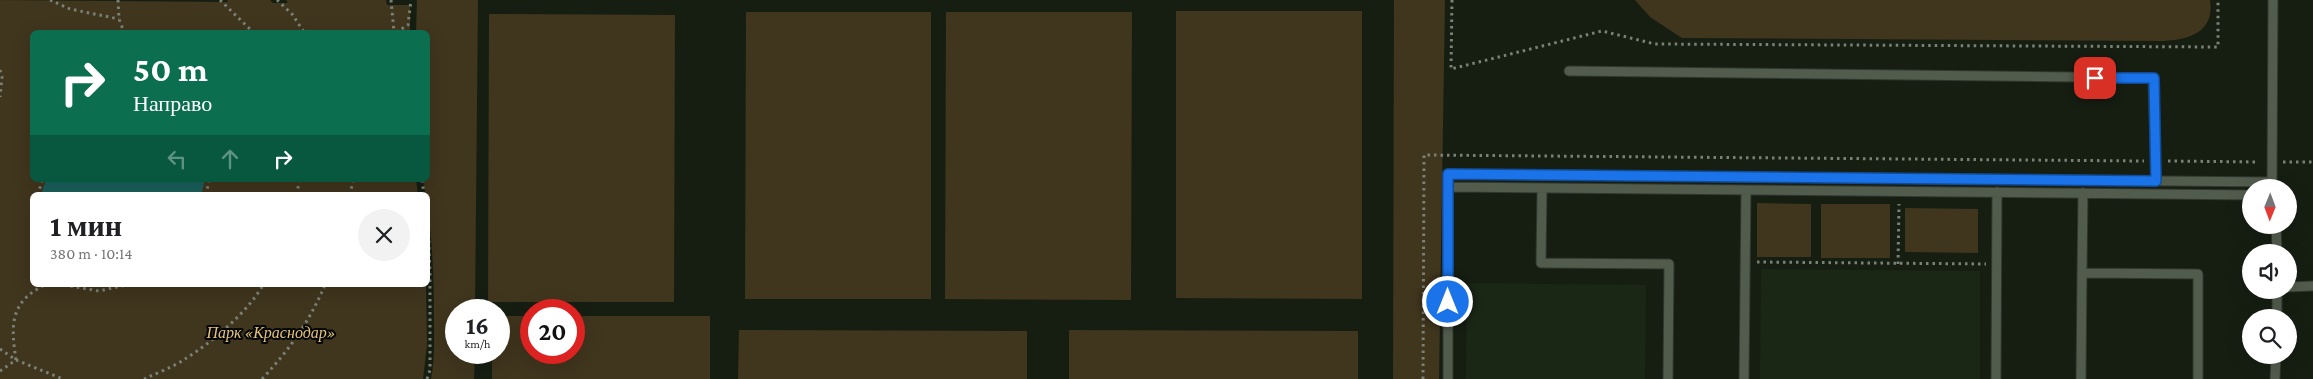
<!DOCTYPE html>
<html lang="ru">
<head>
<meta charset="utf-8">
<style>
	:root { --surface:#fff; --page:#f2f2f2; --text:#202124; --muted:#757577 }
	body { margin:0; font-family:"Crimson Pro",serif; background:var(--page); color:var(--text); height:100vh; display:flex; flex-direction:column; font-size:19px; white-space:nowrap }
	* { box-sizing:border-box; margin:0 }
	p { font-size:16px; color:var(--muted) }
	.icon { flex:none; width:28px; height:28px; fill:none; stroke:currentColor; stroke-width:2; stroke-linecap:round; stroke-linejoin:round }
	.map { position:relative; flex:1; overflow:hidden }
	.details { position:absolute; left:30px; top:192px; width:400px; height:95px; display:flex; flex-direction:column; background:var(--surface); border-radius:8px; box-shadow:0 5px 20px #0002 }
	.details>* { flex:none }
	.hud { position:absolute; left:30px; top:30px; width:400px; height:152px; border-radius:8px; box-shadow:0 5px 20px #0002; background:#0b6e4f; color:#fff; overflow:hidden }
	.needle { width:32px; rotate:181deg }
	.tools { position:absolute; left:2242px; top:179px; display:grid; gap:10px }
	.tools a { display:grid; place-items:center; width:55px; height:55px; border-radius:50%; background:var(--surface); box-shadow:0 5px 20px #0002; font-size:25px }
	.speed { position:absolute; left:445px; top:299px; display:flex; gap:10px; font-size:25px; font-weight:700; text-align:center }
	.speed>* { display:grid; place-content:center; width:65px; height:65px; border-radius:50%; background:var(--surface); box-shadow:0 5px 20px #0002; line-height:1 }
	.speed small { font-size:12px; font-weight:400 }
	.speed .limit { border:8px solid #d22; background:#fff; color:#111 }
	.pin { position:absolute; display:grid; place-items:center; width:42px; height:42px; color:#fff; margin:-21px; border-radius:10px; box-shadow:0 2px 8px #0006 }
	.me { position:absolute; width:55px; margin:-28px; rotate:0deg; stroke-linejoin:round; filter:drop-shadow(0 0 4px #0008) }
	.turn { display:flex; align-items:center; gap:18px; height:105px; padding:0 20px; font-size:22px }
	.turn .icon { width:65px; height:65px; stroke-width:2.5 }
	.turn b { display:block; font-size:35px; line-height:42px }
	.lanes { display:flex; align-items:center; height:48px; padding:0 20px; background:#0003; justify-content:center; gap:25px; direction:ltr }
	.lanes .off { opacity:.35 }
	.round { display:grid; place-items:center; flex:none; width:52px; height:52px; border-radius:26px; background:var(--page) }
	.summary { display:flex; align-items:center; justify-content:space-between; height:85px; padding:0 20px }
	h1 { font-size:30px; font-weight:700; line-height:38px }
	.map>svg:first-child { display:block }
	.built { fill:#1b2715 }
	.green { fill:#40351d }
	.water { fill:#1a605b }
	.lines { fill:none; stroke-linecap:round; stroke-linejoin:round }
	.service-casing { stroke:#31372f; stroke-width:11 }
	.path { stroke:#7a8177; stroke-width:3; stroke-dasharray:2.5 4; stroke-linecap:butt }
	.service { stroke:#525c4d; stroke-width:9 }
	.route-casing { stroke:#114b97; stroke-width:12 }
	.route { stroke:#1a73e8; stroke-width:9 }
	.labels { text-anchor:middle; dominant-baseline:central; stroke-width:4; stroke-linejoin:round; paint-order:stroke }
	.park-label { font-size:16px; font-style:italic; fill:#e5c37c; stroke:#050704 }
</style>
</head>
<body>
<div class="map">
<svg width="2313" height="379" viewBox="0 0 2313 379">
	<rect width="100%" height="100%" fill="#161e12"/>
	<path class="built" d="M1761 269 1980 271V379H1760Z
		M1467 283 1646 285 1645 379H1466Z"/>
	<path class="green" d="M0 0 228 2 227 0H270L273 3H288L286 0H386L387 5H410V32H32V180H416L418 195H32V285H426L427 345 423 379H0Z
		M417 0H478L475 310H456V352L475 353 474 379H431C435 360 434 340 434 321 434 272 432 226 423 180H428V32H416Z
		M1394 0H1445L1439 379H1393Z
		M1635 0H2210C2215 32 2189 40 2163 41L1682 38 1650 17Z
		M1176 11H1362V299L1176 298Z
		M746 12H931V299H745Z
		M946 12H1132L1131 300 945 299Z
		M489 14 675 15 674 302H488Z
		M1757 203 1811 204V257H1757Z
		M1821 204H1890V258H1821Z
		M1905 208 1978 209V253L1905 252Z
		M499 316H531V352H574V316H710V379H492V353L499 352Z
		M739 330 1027 331V379H738Z
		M1069 330 1358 331V379H1069Z"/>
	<path class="water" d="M46 180H205L201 195H41Z"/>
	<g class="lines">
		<g class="service-casing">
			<path id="service" d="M1569 71 2153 78 2156 181
				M1448 187 2251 195
				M1542 188 1541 263 1669 264 1668 379
				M2083 193 2082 273 2198 274V379
				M2276 225 2277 252
				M2289 287 2313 286
				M2277 318V290
				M1448 379V174L2272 182 2273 0
				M1744 379 1746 190
				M1996 379 1997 192
				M2081 379 2082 273
				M2275 379 2276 355"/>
		</g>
		<path class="path" d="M50 0 70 9 119 19
			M118 0 119 19 124 32
			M220 0 253 32
			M277 0 292 14 304 32
			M391 0 394 32
			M1452 0 1451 69 1602 31 1655 44 2218 47V0
			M396 32 408 25 411 0
			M0 70 2 77 0 97
			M2168 161 2259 162
			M2283 162H2313
			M422 180 424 195
			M38 195 42 180
			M206 195 209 180
			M297 195 299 180
			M350 195 353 180
			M1757 262 1986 264
			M1898 264 1899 204
			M64 285 99 291 126 285
			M0 349 16 360C11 326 9 302 45 285
			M0 371 16 360 63 379
			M144 379C157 373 173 367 185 359 211 343 248 312 263 285
			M262 379C290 349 309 322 325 285
			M427 379 430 370V276L428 217
			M1423 379 1424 155 2144 161"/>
		<use href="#service" class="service"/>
	</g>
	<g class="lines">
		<g class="route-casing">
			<path id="route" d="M1448 302V174L2156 181 2154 78H2095"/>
		</g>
		<use href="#route" class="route"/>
	</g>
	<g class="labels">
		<g class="park-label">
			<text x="271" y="332">Парк «Краснодар»</text>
		</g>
	</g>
</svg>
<div class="tools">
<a><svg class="needle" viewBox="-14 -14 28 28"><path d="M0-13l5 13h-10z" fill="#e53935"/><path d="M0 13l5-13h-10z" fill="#757577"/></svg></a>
<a><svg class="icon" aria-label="sound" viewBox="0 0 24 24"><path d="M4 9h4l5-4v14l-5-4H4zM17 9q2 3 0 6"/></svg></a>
<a><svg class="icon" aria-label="search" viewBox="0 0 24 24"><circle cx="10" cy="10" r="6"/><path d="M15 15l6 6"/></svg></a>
</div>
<div class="speed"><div>16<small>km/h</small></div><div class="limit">20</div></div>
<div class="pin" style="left:2095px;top:78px;background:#d93025"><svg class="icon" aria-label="arrive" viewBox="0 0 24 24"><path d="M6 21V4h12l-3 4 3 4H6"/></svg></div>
<svg class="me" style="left:1448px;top:302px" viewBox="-20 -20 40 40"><circle r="17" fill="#1a73e8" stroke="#fff" stroke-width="3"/><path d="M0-11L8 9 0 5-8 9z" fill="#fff"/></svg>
<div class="hud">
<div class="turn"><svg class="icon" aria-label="right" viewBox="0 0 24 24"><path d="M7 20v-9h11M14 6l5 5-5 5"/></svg><div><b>50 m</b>Направо</div></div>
<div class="lanes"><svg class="icon off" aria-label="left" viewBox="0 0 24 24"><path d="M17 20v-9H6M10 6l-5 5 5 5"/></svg><svg class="icon off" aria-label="ahead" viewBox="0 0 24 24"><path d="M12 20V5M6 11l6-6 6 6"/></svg><svg class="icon" aria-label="right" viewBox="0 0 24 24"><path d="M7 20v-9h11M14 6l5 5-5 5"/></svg></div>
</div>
<section class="details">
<div class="summary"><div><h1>1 мин</h1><p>380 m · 10:14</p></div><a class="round"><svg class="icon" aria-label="close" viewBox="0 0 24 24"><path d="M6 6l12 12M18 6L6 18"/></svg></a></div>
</section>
</div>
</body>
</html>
